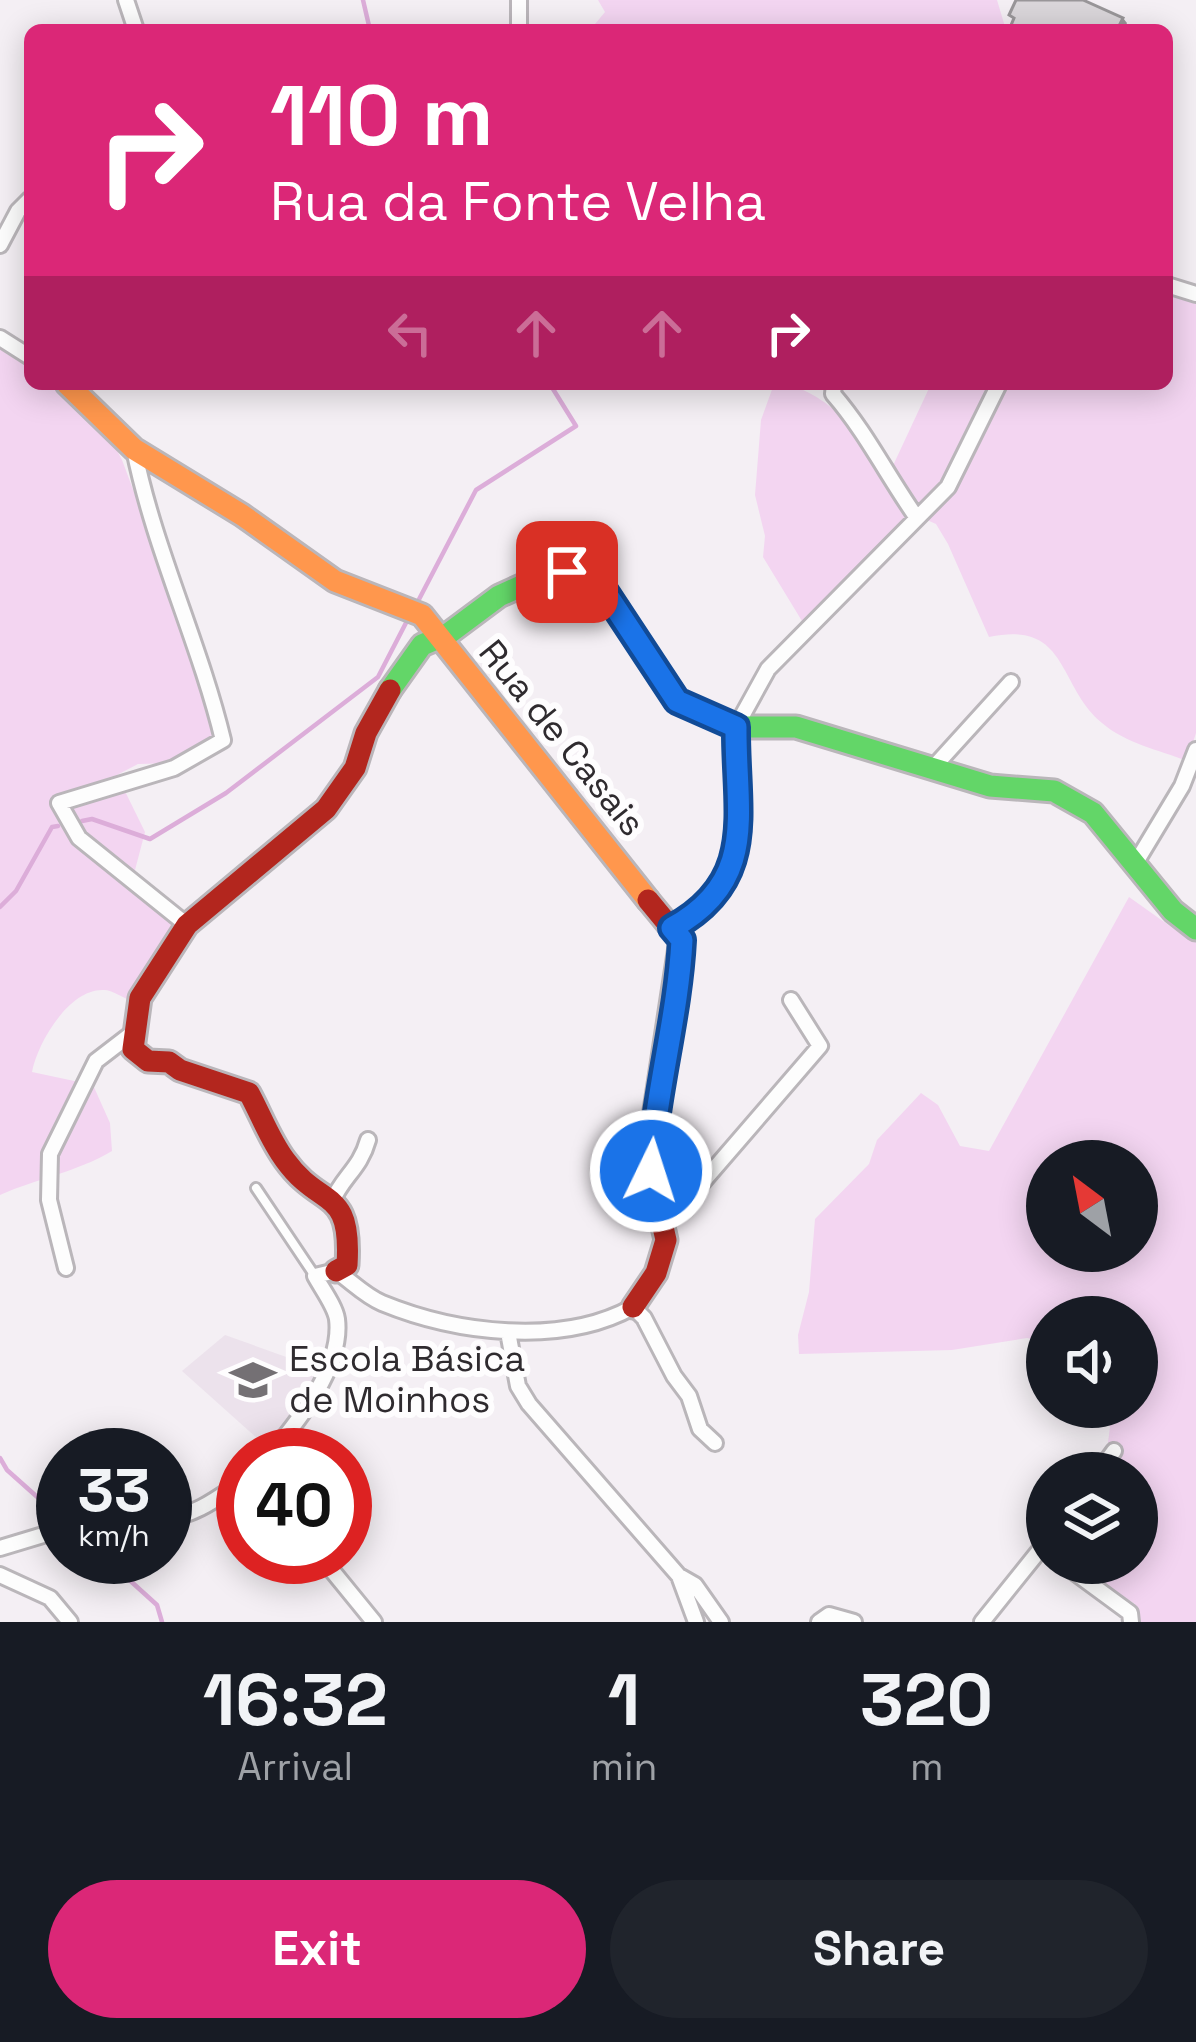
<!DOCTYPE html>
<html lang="en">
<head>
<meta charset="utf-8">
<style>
	:root { --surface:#171b24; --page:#20242c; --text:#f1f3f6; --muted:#9ea1a6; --accent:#db2777 }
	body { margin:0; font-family:"Space Grotesk",sans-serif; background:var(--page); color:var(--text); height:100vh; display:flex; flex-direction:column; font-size:45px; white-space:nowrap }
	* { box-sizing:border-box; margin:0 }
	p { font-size:39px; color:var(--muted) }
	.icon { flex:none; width:66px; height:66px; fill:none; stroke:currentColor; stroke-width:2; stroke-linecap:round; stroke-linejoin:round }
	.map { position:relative; height:1622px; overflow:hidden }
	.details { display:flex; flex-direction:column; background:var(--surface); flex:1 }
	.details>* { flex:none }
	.top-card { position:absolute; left:24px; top:24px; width:1149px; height:366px; border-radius:18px; box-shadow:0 6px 30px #0003; background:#db2777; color:#fff; overflow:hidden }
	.needle { width:78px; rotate:328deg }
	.buttons { position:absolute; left:1026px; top:1140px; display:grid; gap:24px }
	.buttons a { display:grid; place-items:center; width:132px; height:132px; border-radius:50%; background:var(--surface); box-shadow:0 6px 30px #0003; font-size:60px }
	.speed { position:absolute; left:36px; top:1428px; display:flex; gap:24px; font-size:60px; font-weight:700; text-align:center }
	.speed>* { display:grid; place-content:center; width:156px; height:156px; border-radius:50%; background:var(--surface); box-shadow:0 6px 30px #0003; line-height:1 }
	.speed small { font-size:30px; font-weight:400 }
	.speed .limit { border:18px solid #d22; background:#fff; color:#111 }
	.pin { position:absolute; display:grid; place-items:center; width:102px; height:102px; color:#fff; margin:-51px; border-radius:24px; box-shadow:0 6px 18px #0006 }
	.me { position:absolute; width:132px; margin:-66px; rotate:4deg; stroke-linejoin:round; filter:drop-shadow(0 0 9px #0008) }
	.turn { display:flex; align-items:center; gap:42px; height:252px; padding:0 48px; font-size:54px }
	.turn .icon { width:156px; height:156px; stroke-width:2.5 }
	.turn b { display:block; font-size:84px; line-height:102px }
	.lanes { display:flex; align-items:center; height:114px; padding:0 48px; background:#0003; justify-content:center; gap:60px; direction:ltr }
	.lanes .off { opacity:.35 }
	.eta { display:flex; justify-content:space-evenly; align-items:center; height:204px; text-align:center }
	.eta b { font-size:72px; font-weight:600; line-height:84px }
	.action { display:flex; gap:24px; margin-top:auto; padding:24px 48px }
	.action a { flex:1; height:138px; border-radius:72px; background:var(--accent); color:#fff; font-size:48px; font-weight:600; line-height:138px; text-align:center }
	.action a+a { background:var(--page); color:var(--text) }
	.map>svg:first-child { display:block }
	.built { fill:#ece2ec }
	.green { fill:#f3d5f1; fill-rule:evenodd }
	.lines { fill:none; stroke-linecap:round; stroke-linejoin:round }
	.stream { stroke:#dcadd9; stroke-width:4.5 }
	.lane-casing { stroke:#bab6ba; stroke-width:14 }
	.street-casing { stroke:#bab6ba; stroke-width:20 }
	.fast-casing { stroke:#bab6ba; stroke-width:27 }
	.slow-casing { stroke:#bab6ba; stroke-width:27 }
	.jam-casing { stroke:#bab6ba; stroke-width:27 }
	.lane { stroke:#fdfdfd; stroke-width:8 }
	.street { stroke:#fdfdfd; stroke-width:14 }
	.fast { stroke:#63d668; stroke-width:21 }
	.slow { stroke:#ff974d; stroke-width:21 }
	.jam { stroke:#b3261e; stroke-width:21 }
	.shaded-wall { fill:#999699 }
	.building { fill:#dad6da; stroke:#999699; stroke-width:3 }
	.route-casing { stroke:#114b97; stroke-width:30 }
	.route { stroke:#1a73e8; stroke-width:21 }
	.labels { text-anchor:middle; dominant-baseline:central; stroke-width:12; stroke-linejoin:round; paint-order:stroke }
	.street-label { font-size:36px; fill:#2f2b2f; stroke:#fefdfe }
	.poi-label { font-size:36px; fill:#2f2b2f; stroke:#fefdfe; text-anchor:start }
</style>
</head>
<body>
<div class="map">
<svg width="1196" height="1622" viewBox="0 0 1196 1622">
	<rect width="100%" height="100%" fill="#f4eff4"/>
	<path class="built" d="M225 1335 320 1369 290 1419 271 1441 259 1440 182 1371Z"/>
	<path class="green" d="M598 0H997L1006 30H590L605 12Z
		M1167 282 1196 293V733L1187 761C1159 750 1125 743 1102 723 1057 686 1069 620 989 637L948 544 936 524 918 516 805 626 763 557 765 536 755 495 761 420 774 384C823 384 862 437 890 472L931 384H1167Z
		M0 343 30 357V384H63L111 439 122 460 227 740 179 763 138 764 117 775 145 832 135 870 141 883 177 925 131 1001C124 998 112 990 104 990 69 988 37 1044 32 1072L93 1085 110 1123 112 1151C77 1172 38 1178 0 1195Z
		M1129 897 1184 936 1196 927V1622H1129L1135 1604 1071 1563H1137V1473H1104L1110 1427 1098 1407H1137V1317H1047V1342L1027 1338 952 1350 799 1354 798 1335 809 1292 815 1219 869 1164 877 1140 921 1093 938 1105 960 1146 989 1151ZM1047 1161H1137V1251H1047Z"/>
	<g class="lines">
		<path class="stream" d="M363 0 370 30
			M415 607 476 490 576 426 553 389 555 384
			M82 821 92 819 150 839 226 793 378 677 409 617
			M0 907 16 891 52 827 58 826
			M0 1458 7 1470 63 1520
			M104 1557 157 1605 162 1622"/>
		<g class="lane-casing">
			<path id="lane" d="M256 1188 315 1276"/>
		</g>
		<g class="street-casing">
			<path id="street" d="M126 0 136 30
				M519 30V0
				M0 245 18 211 30 199
				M1167 285 1196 294
				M0 338 30 357
				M834 384 833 394C866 432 888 477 917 518
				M134 449C154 549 199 641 223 740L174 768 59 803 79 838 187 925
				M932 769 1011 682
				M1135 864 1182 786 1196 750
				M672 928 700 913 725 881 738 850 736 727 768 669 948 487 999 384
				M332 1202C342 1177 360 1169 368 1140
				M664 1216 676 1213 820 1046 791 1000
				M66 1268 49 1200 50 1154 96 1061 135 1031
				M508 1332 518 1386 529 1404 679 1576 696 1622
				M270 1455C298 1421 343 1367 337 1319 335 1306 322 1289 315 1276L336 1271C351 1281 365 1296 382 1303 455 1333 561 1347 633 1307L644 1318 674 1376 689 1396 700 1429 715 1443
				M1098 1473 1114 1451
				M165 1518C194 1517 219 1497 243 1481
				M0 1548 63 1529
				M321 1557 374 1622
				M1062 1563 1130 1613 1131 1622
				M0 1575 50 1598 70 1622
				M681 1577 695 1585 721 1622
				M819 1622 829 1615 854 1622
				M982 1622 1047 1541"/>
		</g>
		<g class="fast-casing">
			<path id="fast" d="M390 690 422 645 448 634 499 596 541 577 592 572 677 701 736 727H796L990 786 1054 791 1093 813 1173 911 1196 929"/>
		</g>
		<g class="slow-casing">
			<path id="slow" d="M67 384 134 449 242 515 335 581 422 615 648 900"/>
		</g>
		<g class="jam-casing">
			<path id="jam" d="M336 1271 347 1265C352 1186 321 1210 285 1160 270 1140 261 1115 249 1093L180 1070 169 1062 148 1061 133 1049 140 998 187 925 326 809 355 768 366 733 390 690
				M633 1307 656 1273 666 1240 652 1179 650 1143 681 940 648 900"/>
		</g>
		<use href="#lane" class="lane"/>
		<use href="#street" class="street"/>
		<use href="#fast" class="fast"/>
		<use href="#slow" class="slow"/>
		<use href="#jam" class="jam"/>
	</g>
	<path class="shaded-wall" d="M1123 18 1127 23 1124 30H1117Z"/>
	<path class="building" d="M1016 0H1083L1123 18 1117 30H1009L1014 18 1009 15Z"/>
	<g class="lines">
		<g class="route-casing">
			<path id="route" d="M567 572H592L677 701 736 727C735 811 760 880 672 928L682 940C678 1018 655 1093 651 1171"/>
		</g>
		<use href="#route" class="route"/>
	</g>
	<defs>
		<g id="school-bare" transform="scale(3.6)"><path d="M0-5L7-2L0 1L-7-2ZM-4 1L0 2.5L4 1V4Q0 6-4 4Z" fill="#747074" stroke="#fefdfe" stroke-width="2.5" paint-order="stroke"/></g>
	</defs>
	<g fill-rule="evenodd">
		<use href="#school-bare" x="253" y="1380"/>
	</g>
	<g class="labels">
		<g class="street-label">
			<text transform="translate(562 738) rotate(51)">Rua de Casais</text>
		</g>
		<g class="poi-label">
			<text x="289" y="1359">Escola Básica<tspan x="289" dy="41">de Moinhos</tspan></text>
		</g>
	</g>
</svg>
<div class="buttons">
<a><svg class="needle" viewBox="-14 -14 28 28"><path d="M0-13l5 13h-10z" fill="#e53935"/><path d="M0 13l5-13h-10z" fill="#9ea1a6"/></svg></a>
<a><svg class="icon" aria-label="sound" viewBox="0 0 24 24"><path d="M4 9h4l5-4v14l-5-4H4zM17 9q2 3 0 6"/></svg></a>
<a><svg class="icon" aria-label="layers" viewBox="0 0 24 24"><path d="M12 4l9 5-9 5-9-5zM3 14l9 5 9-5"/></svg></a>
</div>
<div class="speed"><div>33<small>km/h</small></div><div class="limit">40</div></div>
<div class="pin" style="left:567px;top:572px;background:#d93025"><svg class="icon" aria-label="arrive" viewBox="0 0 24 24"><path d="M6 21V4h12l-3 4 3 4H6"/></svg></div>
<svg class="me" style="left:651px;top:1171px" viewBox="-20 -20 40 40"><circle r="17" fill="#1a73e8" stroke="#fff" stroke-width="3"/><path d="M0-11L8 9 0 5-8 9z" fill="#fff"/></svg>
<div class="top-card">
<div class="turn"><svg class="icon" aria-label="right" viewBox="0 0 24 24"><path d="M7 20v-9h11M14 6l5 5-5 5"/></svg><div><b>110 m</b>Rua da Fonte Velha</div></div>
<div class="lanes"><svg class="icon off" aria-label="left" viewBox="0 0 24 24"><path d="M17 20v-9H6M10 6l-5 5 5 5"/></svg><svg class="icon off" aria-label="ahead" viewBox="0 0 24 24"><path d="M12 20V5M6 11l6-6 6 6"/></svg><svg class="icon off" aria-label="ahead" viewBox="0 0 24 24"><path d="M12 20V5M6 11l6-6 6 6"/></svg><svg class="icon" aria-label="right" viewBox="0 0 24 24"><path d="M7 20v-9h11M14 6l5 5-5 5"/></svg></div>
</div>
</div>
<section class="details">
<div class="eta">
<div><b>16:32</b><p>Arrival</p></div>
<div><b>1</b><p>min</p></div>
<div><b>320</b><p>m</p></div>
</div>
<div class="action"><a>Exit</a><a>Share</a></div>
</section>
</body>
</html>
